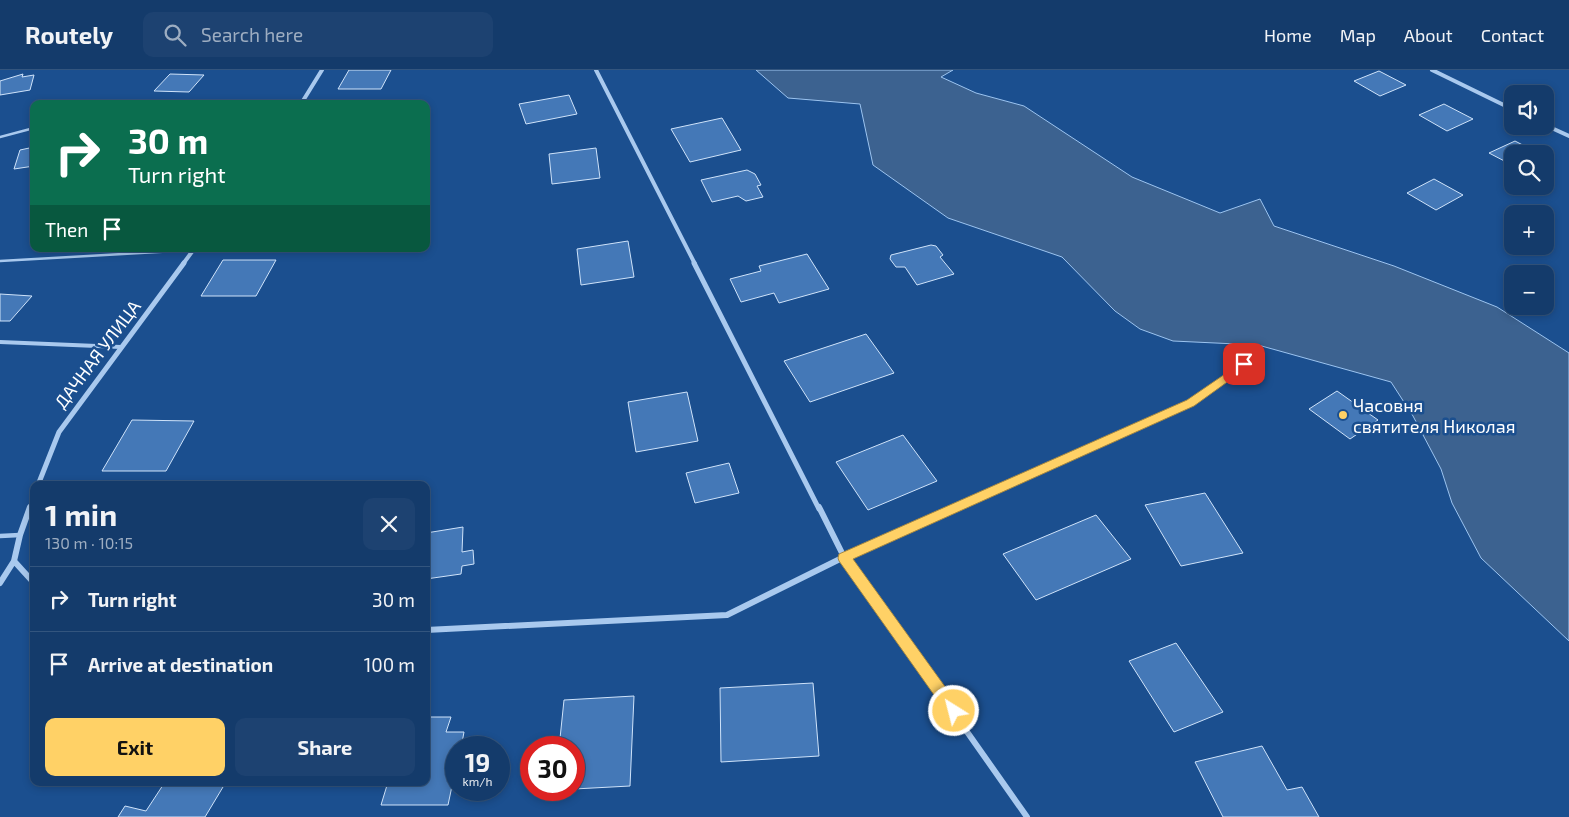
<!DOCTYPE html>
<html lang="en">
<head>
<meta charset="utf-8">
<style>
	:root { --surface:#143b6b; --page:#1d4271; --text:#f1f3f6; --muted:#9dadc1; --line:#33557e; --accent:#ffd166 }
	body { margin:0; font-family:"Exo 2",sans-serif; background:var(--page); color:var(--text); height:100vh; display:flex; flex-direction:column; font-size:19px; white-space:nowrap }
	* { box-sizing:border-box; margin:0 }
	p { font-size:16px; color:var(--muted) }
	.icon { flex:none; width:28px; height:28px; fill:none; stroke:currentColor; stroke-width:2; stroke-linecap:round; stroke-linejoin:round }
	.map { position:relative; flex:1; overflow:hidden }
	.drawer { position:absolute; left:30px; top:411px; width:400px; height:305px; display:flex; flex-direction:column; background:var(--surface); border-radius:10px; box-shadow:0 2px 8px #0003,0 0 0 1px var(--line) }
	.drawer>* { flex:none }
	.guide { position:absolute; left:30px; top:30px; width:400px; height:152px; border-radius:10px; box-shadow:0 2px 8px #0003,0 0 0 1px var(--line); background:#0b6e4f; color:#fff; overflow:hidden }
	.fabs { position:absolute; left:1504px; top:15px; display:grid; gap:10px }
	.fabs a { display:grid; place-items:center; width:50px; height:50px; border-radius:10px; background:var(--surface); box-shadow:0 2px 8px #0003,0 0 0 1px var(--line); font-size:25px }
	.speed { position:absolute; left:445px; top:666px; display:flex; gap:10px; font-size:25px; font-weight:700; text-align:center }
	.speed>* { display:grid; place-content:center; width:65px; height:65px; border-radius:50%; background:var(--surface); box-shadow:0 2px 8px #0003,0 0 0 1px var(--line); line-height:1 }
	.speed small { font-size:12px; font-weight:400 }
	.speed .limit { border:8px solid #d22; background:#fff; color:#111 }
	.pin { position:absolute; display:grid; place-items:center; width:42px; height:42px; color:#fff; margin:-21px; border-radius:10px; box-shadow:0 2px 8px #0006 }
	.me { position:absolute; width:55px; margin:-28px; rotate:324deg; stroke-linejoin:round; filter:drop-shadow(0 0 4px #0008) }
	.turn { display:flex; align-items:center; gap:18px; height:105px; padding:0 15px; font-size:22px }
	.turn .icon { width:65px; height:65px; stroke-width:2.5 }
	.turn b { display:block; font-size:35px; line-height:42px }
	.then { display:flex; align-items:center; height:48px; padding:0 15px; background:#0003; gap:10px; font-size:19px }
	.round { display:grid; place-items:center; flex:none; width:52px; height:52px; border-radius:10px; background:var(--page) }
	.overview { display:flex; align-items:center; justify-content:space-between; height:85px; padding:0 15px }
	h1 { font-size:30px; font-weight:700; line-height:38px }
	.cta { display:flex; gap:10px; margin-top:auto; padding:10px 15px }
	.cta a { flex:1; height:58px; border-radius:10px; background:var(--accent); color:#111; font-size:20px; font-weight:700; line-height:58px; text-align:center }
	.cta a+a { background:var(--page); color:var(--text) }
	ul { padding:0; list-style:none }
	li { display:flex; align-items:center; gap:15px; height:65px; padding:0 15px; border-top:1px solid var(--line) }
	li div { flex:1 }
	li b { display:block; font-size:19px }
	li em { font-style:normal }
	header { display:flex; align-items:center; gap:30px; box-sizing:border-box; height:70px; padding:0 25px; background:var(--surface); border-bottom:1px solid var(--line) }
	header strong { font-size:24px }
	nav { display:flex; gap:28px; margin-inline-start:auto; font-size:18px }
	.search { width:350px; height:45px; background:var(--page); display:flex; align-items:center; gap:12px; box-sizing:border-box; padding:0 18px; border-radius:10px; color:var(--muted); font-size:19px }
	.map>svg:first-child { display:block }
	.water { fill:#3c6290; stroke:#9cc4f0 }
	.building { fill:#4478b7; stroke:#cfe3fa }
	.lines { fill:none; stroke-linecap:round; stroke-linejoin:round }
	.lane-far2 { stroke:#a9c9ee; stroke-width:2.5 }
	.lane-far1 { stroke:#a9c9ee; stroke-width:4 }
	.lane { stroke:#a9c9ee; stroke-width:4.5 }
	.street-far2 { stroke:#a9c9ee; stroke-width:4 }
	.street-far1 { stroke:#a9c9ee; stroke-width:5 }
	.street { stroke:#a9c9ee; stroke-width:6 }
	.route { fill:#ffd166; stroke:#a68842 }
	.poi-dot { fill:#ffd166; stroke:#1b4f8f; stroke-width:2 }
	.labels { text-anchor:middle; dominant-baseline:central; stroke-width:5; stroke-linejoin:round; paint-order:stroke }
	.street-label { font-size:18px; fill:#fff; stroke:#1b4f8f }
	.poi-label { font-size:18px; fill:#fff; stroke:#1b4f8f; text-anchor:start }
</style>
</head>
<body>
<header>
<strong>Routely</strong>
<div class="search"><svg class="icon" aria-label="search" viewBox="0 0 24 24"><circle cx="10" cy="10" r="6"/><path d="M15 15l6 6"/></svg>Search here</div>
<nav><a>Home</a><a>Map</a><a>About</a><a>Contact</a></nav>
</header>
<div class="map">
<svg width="1569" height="747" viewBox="0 0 1569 747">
	<rect width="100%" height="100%" fill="#1b4f8f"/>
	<path class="water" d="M756 0H953L941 7 976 23 1024 36 1132 107 1220 143 1260 129 1274 156 1394 196 1497 237 1569 283V571L1481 488 1452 433 1441 399 1413 346 1391 312 1258 275 1173 271 1140 259 1115 241 1062 187 948 148 873 95 860 34 788 28Z"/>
	<path class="building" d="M349 0H391L381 19H338Z
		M1379 1 1406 15 1380 26 1354 11Z
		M23 4 22 7 34 5 30 20 0 25V11Z
		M170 4 204 5 189 22 154 21Z
		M569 25 577 44 526 54 519 34Z
		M1444 34 1473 49 1447 61 1419 45Z
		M722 48 741 80 690 92 671 59Z
		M1515 71 1540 84H1512V95L1489 83Z
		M34 77V96L14 99 20 80Z
		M596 78 600 108 552 114 549 84Z
		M747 100 755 104 761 115 757 116 763 127 746 131 738 126 712 132 701 110Z
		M1434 109 1463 125 1436 140 1407 123Z
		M628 171 634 207 581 215 577 179Z
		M931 175 936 176 943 185 940 187 954 204 917 215 905 197H896L890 189 891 185Z
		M807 184 829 219 779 233 774 223 741 232 730 209 761 201 759 196Z
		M223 190H276L256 226H201Z
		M0 224 32 226 10 251H0Z
		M866 264 894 303 810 332 784 291Z
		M1337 321 1378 350 1350 369 1309 339Z
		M687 322 698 371 636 382 628 332Z
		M132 350 194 351 166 401H102Z
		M903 365 937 411 868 440 836 392Z
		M729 393 739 423 695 433 686 403Z
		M1205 423 1243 483 1181 496 1145 435Z
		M1096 445 1131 489 1036 530 1003 484Z
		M463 457 462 482 473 480 474 494 462 496 461 504 426 509V463Z
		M1176 573 1223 642 1174 662 1129 591Z
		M813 613 819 686 721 692 720 618Z
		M634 626 630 716 574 719V678H559L564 630Z
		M428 647H451L446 662H464L461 678H456V697L448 735H381L388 712H426Z
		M1262 676 1287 720 1302 717 1319 747H1223L1195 692Z
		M165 712H226L205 747H118L125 736 146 741Z"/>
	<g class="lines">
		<path class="lane-far2" d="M0 67 34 58
			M0 191 193 180"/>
		<path class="lane-far1" d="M0 272 121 277
			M953 439 1191 333 1258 285"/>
		<path class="lane" d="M0 466 20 465
			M844 487 956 437"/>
		<path class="street-far2" d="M596 0 695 194
			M1432 0 1512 39
			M301 34 322 0
			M1545 55 1569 66
			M183 194 194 179"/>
		<path class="street-far1" d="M694 193 819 439
			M38 415 59 362 184 193
			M30 439 34 427"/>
		<path class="street" d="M819 437 844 487 1027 747
			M14 491 34 513
			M0 513 14 491 20 465 30 437
			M426 560 727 545 844 487"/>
	</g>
	<path class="route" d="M1244 291 1248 292V297L1194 336 853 489 959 636 961 641 959 646 954 648 949 646 839 491 838 488 839 484 1187 330Z"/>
	<circle class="poi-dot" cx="1343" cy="345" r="5"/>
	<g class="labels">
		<g class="street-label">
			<text transform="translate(97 284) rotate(-53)">ДАЧНАЯ УЛИЦА</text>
		</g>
		<g class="poi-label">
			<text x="1353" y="335">Часовня<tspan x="1353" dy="21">святителя Николая</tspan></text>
		</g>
	</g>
</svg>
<div class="fabs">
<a><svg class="icon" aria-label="sound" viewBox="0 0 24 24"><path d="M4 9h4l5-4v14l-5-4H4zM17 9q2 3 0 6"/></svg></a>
<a><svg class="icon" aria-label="search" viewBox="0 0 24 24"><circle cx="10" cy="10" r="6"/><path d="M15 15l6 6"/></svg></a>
<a>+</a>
<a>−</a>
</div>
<div class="speed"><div>19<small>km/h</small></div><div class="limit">30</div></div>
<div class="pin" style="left:1244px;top:294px;background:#d93025"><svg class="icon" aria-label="arrive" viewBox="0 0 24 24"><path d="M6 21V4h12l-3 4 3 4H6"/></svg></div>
<svg class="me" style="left:954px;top:641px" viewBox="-20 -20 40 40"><circle r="17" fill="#ffd166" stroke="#fff" stroke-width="3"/><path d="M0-11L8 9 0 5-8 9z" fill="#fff"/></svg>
<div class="guide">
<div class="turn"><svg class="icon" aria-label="right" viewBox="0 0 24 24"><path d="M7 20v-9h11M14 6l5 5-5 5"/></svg><div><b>30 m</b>Turn right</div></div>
<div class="then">Then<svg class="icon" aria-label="arrive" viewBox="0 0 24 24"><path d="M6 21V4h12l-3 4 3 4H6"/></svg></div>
</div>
<section class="drawer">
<div class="overview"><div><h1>1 min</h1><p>130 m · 10:15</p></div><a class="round"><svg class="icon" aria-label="close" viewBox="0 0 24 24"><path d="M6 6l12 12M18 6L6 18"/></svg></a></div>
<ul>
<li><svg class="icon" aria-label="right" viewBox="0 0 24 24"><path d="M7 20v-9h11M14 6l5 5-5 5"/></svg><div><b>Turn right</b></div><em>30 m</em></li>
<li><svg class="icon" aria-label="arrive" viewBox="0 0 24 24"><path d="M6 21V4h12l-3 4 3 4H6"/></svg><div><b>Arrive at destination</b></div><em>100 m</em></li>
</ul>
<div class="cta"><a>Exit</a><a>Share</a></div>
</section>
</div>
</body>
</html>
